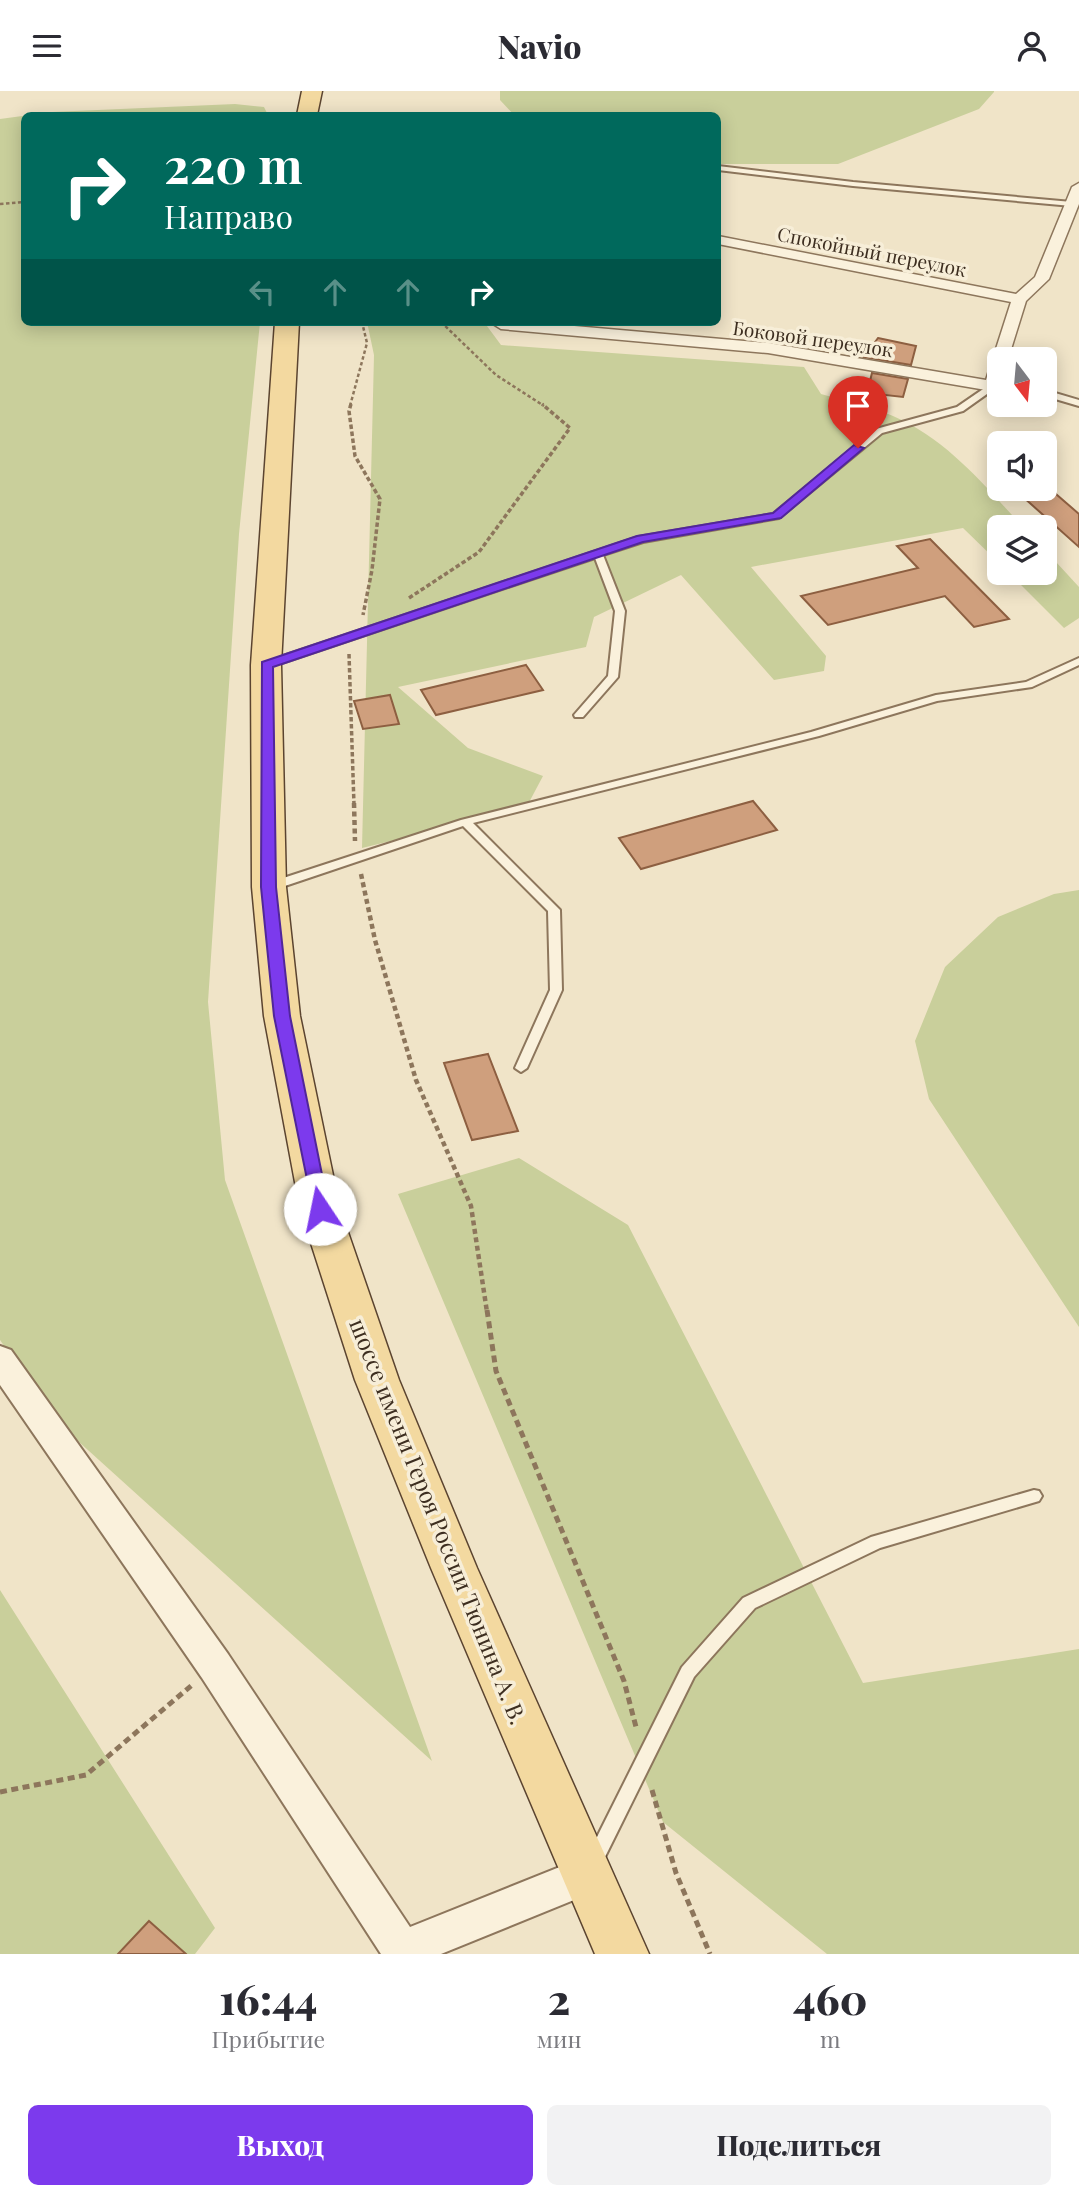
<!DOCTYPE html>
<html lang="ru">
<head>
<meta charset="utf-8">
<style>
	:root { --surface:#fff; --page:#f2f2f3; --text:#2b2b33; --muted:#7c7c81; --accent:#7c3aed }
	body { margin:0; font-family:"Playfair Display",serif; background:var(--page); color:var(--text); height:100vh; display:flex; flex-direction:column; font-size:26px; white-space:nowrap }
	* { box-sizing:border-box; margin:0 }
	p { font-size:23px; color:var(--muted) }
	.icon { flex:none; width:38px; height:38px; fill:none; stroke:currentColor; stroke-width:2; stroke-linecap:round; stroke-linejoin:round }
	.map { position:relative; height:1863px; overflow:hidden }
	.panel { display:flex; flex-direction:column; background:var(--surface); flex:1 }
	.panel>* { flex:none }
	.guide { position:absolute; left:21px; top:21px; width:700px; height:214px; border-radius:10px; box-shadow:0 4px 18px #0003; background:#00695c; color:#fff; overflow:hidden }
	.needle { width:46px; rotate:164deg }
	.fabs { position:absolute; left:987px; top:256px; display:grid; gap:14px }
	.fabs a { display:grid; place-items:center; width:70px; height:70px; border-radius:10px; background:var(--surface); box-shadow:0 4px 18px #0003; font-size:35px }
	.pin { position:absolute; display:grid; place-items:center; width:60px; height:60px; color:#fff; margin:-72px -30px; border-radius:50% 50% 50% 0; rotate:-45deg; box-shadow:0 0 7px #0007 }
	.pin .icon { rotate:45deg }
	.me { position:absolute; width:77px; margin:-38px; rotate:349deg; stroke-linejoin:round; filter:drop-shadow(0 0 5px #0008) }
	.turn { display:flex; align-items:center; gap:24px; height:147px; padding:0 28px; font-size:32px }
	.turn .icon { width:91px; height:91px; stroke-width:2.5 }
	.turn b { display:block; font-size:49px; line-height:60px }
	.lanes { display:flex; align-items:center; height:66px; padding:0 28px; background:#0003; justify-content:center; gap:35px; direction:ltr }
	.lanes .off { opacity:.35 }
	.eta { display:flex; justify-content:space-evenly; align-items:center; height:119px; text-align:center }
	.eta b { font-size:42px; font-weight:800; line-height:49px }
	.action { display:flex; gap:14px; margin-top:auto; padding:14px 28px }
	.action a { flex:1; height:80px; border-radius:10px; background:var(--accent); color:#fff; font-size:28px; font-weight:800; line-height:80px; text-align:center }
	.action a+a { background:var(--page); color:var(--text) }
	header { display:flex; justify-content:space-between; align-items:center; height:91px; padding:0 28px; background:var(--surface); font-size:32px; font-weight:800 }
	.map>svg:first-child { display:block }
	.green { fill:#c9cf9b }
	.building { fill:#cf9f7d; stroke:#8d5f41; stroke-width:2 }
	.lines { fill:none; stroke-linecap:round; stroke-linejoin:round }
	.service-casing { stroke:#8d765c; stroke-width:4 }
	.minor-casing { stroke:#8d765c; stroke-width:3 }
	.tertiary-casing { stroke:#8d765c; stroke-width:4 }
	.primary-casing { stroke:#5b4430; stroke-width:3 }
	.path-far3 { stroke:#8d765c; stroke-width:2.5; stroke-dasharray:3.5 2.5; stroke-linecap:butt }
	.path-far2 { stroke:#8d765c; stroke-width:3.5; stroke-dasharray:4.5 2.5; stroke-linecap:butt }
	.path-far1 { stroke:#8d765c; stroke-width:4.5; stroke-dasharray:5 3.5; stroke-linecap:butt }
	.path { stroke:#8d765c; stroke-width:5; stroke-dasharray:7 4.5; stroke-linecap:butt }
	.service { fill:#faf1dc; fill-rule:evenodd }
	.minor { fill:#faf1dc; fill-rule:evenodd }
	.tertiary { fill:#faf1dc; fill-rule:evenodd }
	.primary { fill:#f3d9a0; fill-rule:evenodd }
	.route { fill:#7c3aed; stroke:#51269a; stroke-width:2 }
	.labels { text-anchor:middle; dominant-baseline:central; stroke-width:7; stroke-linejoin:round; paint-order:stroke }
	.far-street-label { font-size:19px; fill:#3d2e20; stroke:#f7eed8 }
	.street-label { font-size:23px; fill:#3d2e20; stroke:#f7eed8 }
</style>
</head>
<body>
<header><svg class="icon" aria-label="menu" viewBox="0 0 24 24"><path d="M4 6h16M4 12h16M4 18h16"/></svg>Navio<svg class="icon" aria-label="person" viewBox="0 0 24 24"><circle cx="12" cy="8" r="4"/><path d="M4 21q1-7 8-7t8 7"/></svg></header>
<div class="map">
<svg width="1079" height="1863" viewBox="0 0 1079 1863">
	<rect width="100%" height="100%" fill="#f0e4c8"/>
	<path class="green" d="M500 0H994V1L979 18 838 73H718V24H514L500 9Z
		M235 13 264 16 268 24H24V231H260L239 443 208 911 225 1089 432 1670 58 1332 0 1249V28L52 21Z
		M367 231H484L501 254 804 276 821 303C845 310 871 315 893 325 947 348 984 394 1023 436H999V472L963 437 751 476 826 565 824 580 774 589 681 484 594 526 586 556 398 596 468 657 543 685 526 717 362 757 374 264Z
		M1045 459 1079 496V527L1064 537 1008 481H1045Z
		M1079 799V1236L929 1008 915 950 945 876 998 826 1054 803Z
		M519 1067 628 1134 863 1592 1079 1558V1863H827L663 1731 398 1103Z
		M0 1499 215 1837 195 1863H0Z"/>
	<path class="building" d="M878 247 916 255 911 274 864 266Z
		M872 282 908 288 903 306 867 302Z
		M1013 397H1049L1079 423V456Z
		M930 448 1009 528 974 536 945 505 828 534 801 505 918 477 897 455Z
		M526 574 543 599 436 624 421 599Z
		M390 604 399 633 363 638 354 610Z
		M753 710 777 739 641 778 619 747Z
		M488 963 518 1040 472 1049 444 972Z
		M149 1830 186 1863H118Z"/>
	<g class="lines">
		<g class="service-casing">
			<path id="service" d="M718 75 853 91 1072 111 1076 113 1072 115 853 95 718 79Z
				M992 292 999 294V298H994L963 320 882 342 779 427 643 451 603 464 625 520 618 586 583 626H575L574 624 608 585 615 520 595 467 270 576H262L261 574 262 572 638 446 773 423 876 338 957 316Z
				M1045 299 1079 309V315L1045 305Z
				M1079 567V574L1032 596 937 610 819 645 473 732 560 819 562 899 527 977 521 981 515 977 550 899 548 820 463 735 276 798 272 799 266 795 268 792 461 729 811 641 936 604 1026 591Z
				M1034 1399 1039 1400 1042 1405 1039 1410 880 1457 755 1517 694 1586 601 1774 595 1776 589 1774 586 1768 682 1576 743 1507 871 1446Z"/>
		</g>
		<g class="minor-casing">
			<path id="minor" d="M1079 92V113L1049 188 1026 210 1008 268H999V296L992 300 768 262 501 238 493 233 529 231 768 252 986 289 1011 211 718 153V145L1016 203 1035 186 1072 96Z"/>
		</g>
		<g class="tertiary-casing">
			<path id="tertiary" d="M0 1255 11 1259 228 1563 410 1836 587 1765 601 1770 607 1784 601 1798 441 1863H381L202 1587 0 1294Z"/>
		</g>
		<g class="primary-casing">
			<path id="primary" d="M302 0H322L317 24H297Z
				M275 231H299L281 574 286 796 300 925 340 1118 399 1289 477 1477 649 1863H595L431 1477 355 1289 300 1118 264 925 252 796 251 574Z"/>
		</g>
		<path class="path-far3" d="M0 113 24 111
			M441 231 496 284 544 315
			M350 315 367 252 362 231"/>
		<path class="path-far2" d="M351 313 349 320 355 365 380 408 372 479 363 524
			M409 507 479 461 570 337 542 313
			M349 563 354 714"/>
		<path class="path-far1" d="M354 712 355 750
			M361 783 375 849 416 989 471 1115 487 1221"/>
		<path class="path" d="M487 1219 496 1280 624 1590 636 1636
			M652 1699 676 1782 710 1863
			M0 1701 86 1684 192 1594"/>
		<use href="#service" class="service"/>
		<use href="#minor" class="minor"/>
		<use href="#tertiary" class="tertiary"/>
		<use href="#primary" class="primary"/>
	</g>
	<path class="route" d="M854 354 864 357 781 427 643 451 273 576 276 796 290 925 329 1118 326 1123H314L274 925 261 796 262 571 637 445 773 422Z"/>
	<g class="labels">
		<g class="far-street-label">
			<text transform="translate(872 160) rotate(11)">Спокойный переулок</text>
			<text transform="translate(813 247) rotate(8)">Боковой переулок</text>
		</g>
		<g class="street-label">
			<text transform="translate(439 1430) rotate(68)">шоссе имени Героя России Тюнина А. В.</text>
		</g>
	</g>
</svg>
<div class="fabs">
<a><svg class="needle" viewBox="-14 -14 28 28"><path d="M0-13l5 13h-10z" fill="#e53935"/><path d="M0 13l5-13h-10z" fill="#7c7c81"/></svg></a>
<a><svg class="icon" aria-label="sound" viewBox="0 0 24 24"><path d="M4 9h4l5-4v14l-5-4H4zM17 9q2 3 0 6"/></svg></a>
<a><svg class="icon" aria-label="layers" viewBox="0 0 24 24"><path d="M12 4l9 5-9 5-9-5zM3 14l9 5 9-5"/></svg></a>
</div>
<div class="pin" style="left:858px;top:357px;background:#d93025"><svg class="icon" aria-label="arrive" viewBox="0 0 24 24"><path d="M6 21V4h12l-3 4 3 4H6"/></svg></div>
<svg class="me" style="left:320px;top:1118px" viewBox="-20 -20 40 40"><circle r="19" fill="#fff"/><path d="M0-13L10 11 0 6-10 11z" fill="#7c3aed"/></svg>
<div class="guide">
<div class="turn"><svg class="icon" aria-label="right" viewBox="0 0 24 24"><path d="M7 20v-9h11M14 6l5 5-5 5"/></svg><div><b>220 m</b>Направо</div></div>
<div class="lanes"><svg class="icon off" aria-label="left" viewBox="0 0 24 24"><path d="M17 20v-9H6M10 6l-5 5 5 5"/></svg><svg class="icon off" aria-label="ahead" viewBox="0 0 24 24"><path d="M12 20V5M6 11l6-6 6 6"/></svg><svg class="icon off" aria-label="ahead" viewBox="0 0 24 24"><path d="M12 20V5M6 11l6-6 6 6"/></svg><svg class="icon" aria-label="right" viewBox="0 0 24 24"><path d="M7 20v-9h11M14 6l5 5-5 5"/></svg></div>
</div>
</div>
<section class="panel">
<div class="eta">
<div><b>16:44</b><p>Прибытие</p></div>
<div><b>2</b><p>мин</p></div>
<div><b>460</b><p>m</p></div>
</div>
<div class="action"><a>Выход</a><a>Поделиться</a></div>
</section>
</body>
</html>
